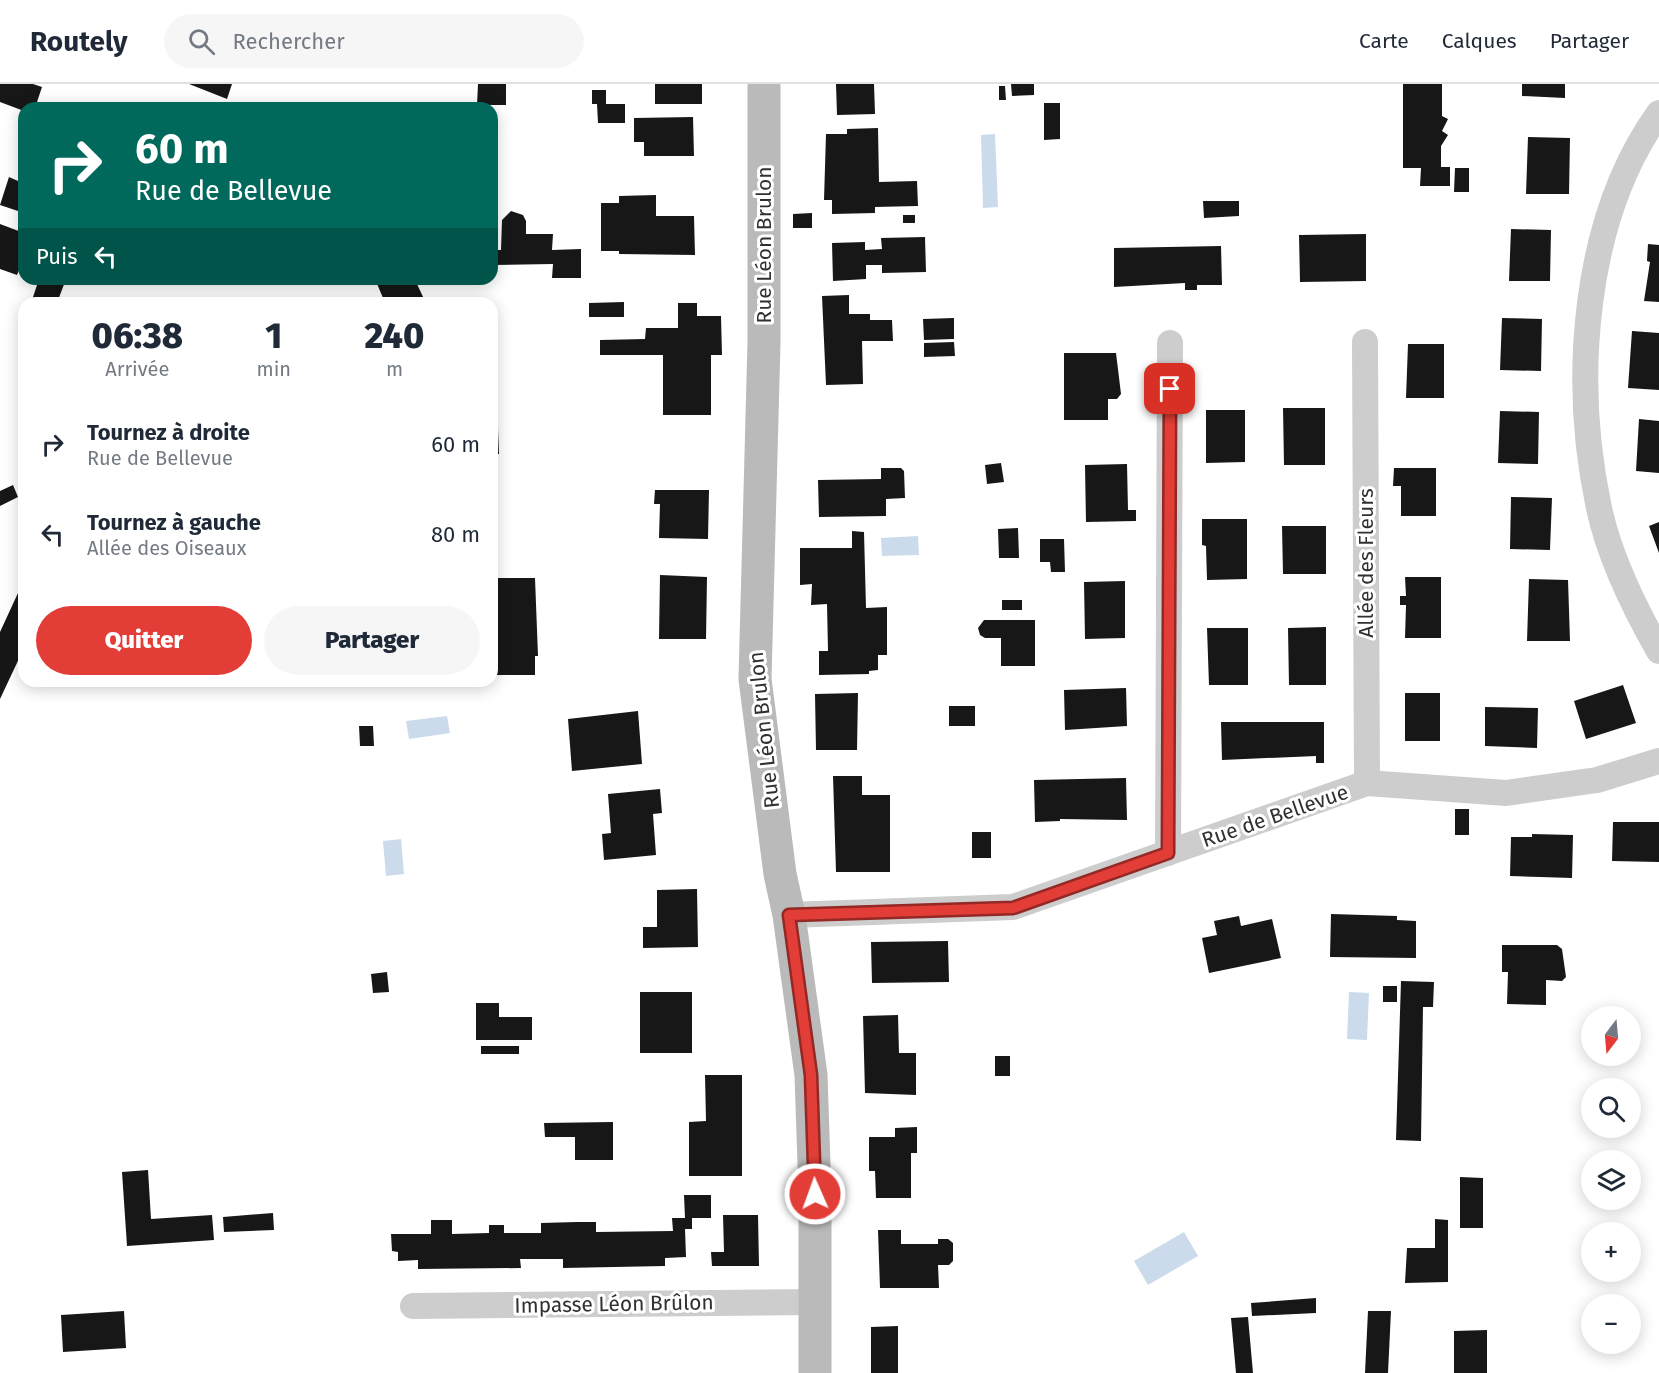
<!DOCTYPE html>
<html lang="fr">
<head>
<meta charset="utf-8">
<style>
	:root { --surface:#fff; --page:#f6f6f7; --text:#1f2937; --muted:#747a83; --line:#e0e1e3; --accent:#e23e37 }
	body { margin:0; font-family:"Fira Sans",sans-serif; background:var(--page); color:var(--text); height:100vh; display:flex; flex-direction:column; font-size:22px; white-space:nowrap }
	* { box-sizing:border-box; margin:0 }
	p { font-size:20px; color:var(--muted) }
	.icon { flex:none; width:33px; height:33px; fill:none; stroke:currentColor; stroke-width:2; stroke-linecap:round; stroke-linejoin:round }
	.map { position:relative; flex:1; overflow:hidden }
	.sheet { position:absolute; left:18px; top:213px; width:480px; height:390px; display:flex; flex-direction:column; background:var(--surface); border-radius:18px; box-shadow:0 3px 15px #0003 }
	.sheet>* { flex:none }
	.top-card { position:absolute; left:18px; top:18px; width:480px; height:183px; border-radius:18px; box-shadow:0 3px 15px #0003; background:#00695c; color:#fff; overflow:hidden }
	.needle { width:39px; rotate:196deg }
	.fabs { position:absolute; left:1581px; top:922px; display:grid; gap:12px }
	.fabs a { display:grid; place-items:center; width:60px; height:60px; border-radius:50%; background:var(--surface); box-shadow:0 3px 15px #0003; font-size:30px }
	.pin { position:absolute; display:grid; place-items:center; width:51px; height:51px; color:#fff; margin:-26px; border-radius:12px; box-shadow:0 3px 9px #0006 }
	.me { position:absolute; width:66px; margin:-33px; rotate:358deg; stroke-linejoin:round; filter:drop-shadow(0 0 4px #0008) }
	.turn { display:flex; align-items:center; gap:21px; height:126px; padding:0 18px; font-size:27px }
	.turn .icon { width:78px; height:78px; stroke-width:2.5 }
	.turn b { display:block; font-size:42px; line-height:51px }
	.then { display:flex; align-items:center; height:57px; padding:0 18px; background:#0003; gap:12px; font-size:22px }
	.eta { display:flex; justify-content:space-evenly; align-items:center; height:102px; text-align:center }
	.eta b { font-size:36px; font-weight:800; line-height:42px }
	.primary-button { display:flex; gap:12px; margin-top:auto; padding:12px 18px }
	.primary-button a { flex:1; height:69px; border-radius:36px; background:var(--accent); color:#fff; font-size:24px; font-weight:800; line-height:69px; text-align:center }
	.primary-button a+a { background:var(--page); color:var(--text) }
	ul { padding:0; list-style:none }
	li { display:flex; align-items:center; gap:18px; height:90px; padding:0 18px }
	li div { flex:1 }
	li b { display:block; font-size:22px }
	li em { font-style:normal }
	header { display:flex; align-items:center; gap:36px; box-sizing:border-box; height:84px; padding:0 30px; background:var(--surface); border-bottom:2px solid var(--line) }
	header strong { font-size:28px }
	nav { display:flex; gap:33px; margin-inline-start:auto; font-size:21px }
	.search { width:420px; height:54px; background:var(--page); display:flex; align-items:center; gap:15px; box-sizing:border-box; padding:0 21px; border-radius:33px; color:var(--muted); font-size:22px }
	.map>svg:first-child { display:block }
	.water { fill:#cbdbec }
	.building { fill:#171717 }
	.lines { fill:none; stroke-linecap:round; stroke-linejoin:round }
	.street { stroke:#cdcdcd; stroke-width:26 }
	.secondary { stroke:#bababa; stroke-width:33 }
	.route-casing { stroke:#932824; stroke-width:15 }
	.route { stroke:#e23e37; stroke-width:10 }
	.labels { text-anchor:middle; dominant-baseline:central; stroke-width:6; stroke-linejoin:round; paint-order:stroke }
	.street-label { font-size:21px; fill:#303030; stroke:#fff }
</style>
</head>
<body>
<header>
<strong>Routely</strong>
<div class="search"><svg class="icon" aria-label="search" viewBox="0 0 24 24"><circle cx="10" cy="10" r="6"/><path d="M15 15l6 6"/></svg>Rechercher</div>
<nav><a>Carte</a><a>Calques</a><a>Partager</a></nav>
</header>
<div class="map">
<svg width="1659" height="1289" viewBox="0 0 1659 1289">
	<rect width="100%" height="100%" fill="#fff"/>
	<path class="water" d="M995 50 998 123 983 124 981 51Z
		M918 452 919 471 882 472 881 454Z
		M447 632 450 649 409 655 406 637Z
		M401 755 404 790 386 792 383 757Z
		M1349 908 1369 909 1367 956 1347 955Z
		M1184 1148 1198 1172 1148 1201 1134 1177Z"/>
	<path class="building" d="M0 0H33L42 3 35 24H24V27L0 18Z
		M189 0H232L227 15Z
		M478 0H506V21H477Z
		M655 0H702V20H655Z
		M836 0H874L875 30 837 31Z
		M1011 0H1034V11L1012 12Z
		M1403 0H1442V32L1448 35 1442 47 1448 51 1441 62V83H1450V102H1420L1421 84H1403Z
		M1522 0H1565V14L1522 12Z
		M999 2H1005L1006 16H999Z
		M592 6H606V20H625V39H598L597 20H592Z
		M1044 19H1060V55L1044 56Z
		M693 33 694 72H644V58H634V34Z
		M878 44 879 98 917 97 918 122 875 123V129L832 130V116H824L826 50H847V45Z
		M1528 53 1570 54 1569 110H1526Z
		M1455 84H1469V108H1454Z
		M22 87 24 88V129L0 121 9 93 18 97Z
		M656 111V132H694L695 171 619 170V167H601V119H619V112Z
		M1203 117H1239V132L1204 134Z
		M511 127 523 131 526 137V150H553L552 166 581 165V194H552L553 180 492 181V166H501L502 136Z
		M812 129V144H793V130Z
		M903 131H915V139H903Z
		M0 140 24 149V188L19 186 17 191 0 185Z
		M1511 145 1551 146 1550 197H1509Z
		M1366 150V197L1300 198 1299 151Z
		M925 153 926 188 882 189V181H866V195L833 197 832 159 865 158V166L882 165 881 154Z
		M1648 160 1659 161V218L1644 217 1650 178 1647 177Z
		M1221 162 1222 201H1197V206H1185V199L1114 203V164Z
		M39 195H66L57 219H31Z
		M375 195H417L416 198 425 217 419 219H380L379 215 383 214Z
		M849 211V230H870V236H892L893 257H862L863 300 826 301 822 212Z
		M624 218V233H589V219Z
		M678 219H697V232H721L722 271H711V331H663V271H600V256L645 255 646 244H678Z
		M954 234V255L924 256 923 235Z
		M1502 234 1542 235 1541 287 1500 286Z
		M1632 247 1659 249V306L1628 304Z
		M954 258 955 272 924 273V259Z
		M1408 260H1444V314H1406Z
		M1064 269H1116L1121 310 1117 315H1108V336H1064Z
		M492 271H497V283H492Z
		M1283 324H1325V381H1284Z
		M1206 326H1245V378L1206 379Z
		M1500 327 1539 328 1538 380 1498 379Z
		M1639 335 1659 337V389L1636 387Z
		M492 345H498L499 370H492Z
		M1001 379 1004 398 987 400 985 381Z
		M1127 380 1128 426H1136V437L1086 438 1085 381Z
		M881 384H901L904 387 905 414 886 415V432L819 433 818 396 881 395Z
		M1394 384H1436V432H1401V402H1393Z
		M13 401 18 413 0 422V407Z
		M655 406H709L708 455 659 454 660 420H654Z
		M1511 413 1552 414 1550 466 1510 465Z
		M1202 435H1247V495L1207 496 1206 462 1202 461Z
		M1659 438V469L1649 442Z
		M1282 442H1326V490H1283Z
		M1018 444 1019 474H999L998 445Z
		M852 447 864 448 866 524 887 523V571H878V586L869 587V590L819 591V567H828L827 520 811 521 812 500 800 501V464H852Z
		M1040 455H1064L1065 488H1051L1050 478H1040Z
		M660 491 707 493 706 555H659Z
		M1405 493H1441V554H1405L1406 521H1400V512H1406Z
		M492 494H535L538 572H535V591H492Z
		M1529 495 1568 496 1570 557H1527Z
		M1125 497V554L1085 555 1084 498Z
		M18 509 24 512V564L0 615V548Z
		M1002 516H1022V526H1002Z
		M984 536H1035V582H1001V554H985L980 551 978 544Z
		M1326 543V601H1289L1288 544Z
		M1207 544H1248V601H1209Z
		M1623 601 1636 639 1586 655 1574 617Z
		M1126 604 1127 642 1065 646 1064 606Z
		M858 609 857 666H816L815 610Z
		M1405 609H1440V657H1405Z
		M949 622H975V642H949Z
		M1485 623 1538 624 1537 664 1485 662Z
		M638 627 642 680 572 687 568 635Z
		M1221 638H1324V679H1316V672L1222 676Z
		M359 642H373L374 662H360Z
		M833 692H862V711H890V788H836Z
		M1126 694 1127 736 1060 735V737L1035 738 1034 696Z
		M660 705 662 729 653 730 656 771 604 776 602 750 611 749 608 710Z
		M1455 725H1469V751H1455Z
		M1613 738H1659V778L1612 777Z
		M972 748H991V774H972Z
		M1532 750 1573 751 1572 794 1510 792 1511 753H1532Z
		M697 805 698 863 643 864V843H657V806Z
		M1331 830 1397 832V836L1416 837V874L1330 873Z
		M1239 832 1241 842 1272 835 1281 874 1209 889 1202 854 1217 851 1214 837Z
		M948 857 949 898 872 899 871 858Z
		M1502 861H1557L1562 865 1566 893 1562 897 1546 896V921L1507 920 1508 888H1502Z
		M387 888 389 908 373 909 371 890Z
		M1401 897 1434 898 1433 923H1423L1421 1057 1396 1056Z
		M1383 902H1397V918H1383Z
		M640 908H692V969H640Z
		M476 919H499V933H532V956H476Z
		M898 931 899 969H916V1011L865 1009 863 932Z
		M481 962H519V970H481Z
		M995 972H1010V992H995Z
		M705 991H742V1092H689V1038L706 1037Z
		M613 1038V1076H575V1053H545L544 1039Z
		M917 1043V1069H911V1114H876L875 1087H869V1053H895V1044Z
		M148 1086 151 1135 212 1131 214 1156 127 1162 122 1088Z
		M1460 1093 1483 1094V1144H1460Z
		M684 1111H711V1134H692V1145H685L686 1173 665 1174V1182L563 1184V1175H520L521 1184 418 1185V1176L398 1177V1168L392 1167 391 1150H431V1136H452V1150L489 1149V1141H504V1149H541V1139L577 1138H596V1148L673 1147 672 1134H685Z
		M273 1129 274 1146 224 1148 223 1133Z
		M723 1131H758L759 1182H712L711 1168H724Z
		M1435 1135 1448 1136V1198L1405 1199 1407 1164H1435Z
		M878 1146H901V1160H938V1155H948L953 1159V1177L949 1181H938L939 1204H880Z
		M1316 1214V1229L1252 1232 1251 1219Z
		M124 1227 126 1264 63 1268 61 1231Z
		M1368 1227H1391L1388 1289H1365Z
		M1248 1233 1253 1289H1236L1231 1234Z
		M898 1242V1289H871V1243Z
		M1487 1246V1289H1454V1247Z"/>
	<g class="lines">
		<path class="street" d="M1659 29C1582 136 1572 298 1599 424 1609 471 1635 525 1659 567
			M1365 258 1367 699
			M1168 769 1170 259
			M789 831 1013 823 1367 699 1506 709 1597 696 1659 677
			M413 1222 815 1218"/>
		<path class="secondary" d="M764 0V258L755 595 780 790 789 831 811 991 815 1110V1289"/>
	</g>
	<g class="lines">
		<g class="route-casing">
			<path id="route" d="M815 1110 811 991 789 831 1013 824 1168 769 1170 305"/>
		</g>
		<use href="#route" class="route"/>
	</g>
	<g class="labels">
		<g class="street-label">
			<text transform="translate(764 161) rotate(-90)">Rue Léon Brulon</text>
			<text transform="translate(1366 479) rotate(-90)">Allée des Fleurs</text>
			<text transform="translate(764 646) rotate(-96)">Rue Léon Brulon</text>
			<text transform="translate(1275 732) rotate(-19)">Rue de Bellevue</text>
			<text transform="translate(614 1220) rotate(-1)">Impasse Léon Brûlon</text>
		</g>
	</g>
</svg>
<div class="fabs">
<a><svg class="needle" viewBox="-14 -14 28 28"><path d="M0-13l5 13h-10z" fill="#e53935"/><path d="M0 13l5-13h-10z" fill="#747a83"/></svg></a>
<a><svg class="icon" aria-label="search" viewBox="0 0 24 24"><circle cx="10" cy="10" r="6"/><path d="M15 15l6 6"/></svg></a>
<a><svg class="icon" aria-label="layers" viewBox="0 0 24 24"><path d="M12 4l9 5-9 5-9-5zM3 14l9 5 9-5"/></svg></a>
<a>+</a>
<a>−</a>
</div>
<div class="pin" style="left:1170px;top:305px;background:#d93025"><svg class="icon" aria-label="arrive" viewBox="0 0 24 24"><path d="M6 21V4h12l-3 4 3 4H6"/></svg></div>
<svg class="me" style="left:815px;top:1110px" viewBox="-20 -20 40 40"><circle r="17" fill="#e23e37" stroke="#fff" stroke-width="3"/><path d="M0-11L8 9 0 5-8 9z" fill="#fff"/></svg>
<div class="top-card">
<div class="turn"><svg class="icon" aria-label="right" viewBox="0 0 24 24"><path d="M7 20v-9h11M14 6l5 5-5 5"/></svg><div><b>60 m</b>Rue de Bellevue</div></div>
<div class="then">Puis<svg class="icon" aria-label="left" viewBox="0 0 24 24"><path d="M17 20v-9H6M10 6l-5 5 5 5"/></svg></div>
</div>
<section class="sheet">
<div class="eta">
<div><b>06:38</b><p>Arrivée</p></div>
<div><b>1</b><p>min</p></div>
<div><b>240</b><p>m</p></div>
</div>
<ul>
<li><svg class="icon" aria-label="right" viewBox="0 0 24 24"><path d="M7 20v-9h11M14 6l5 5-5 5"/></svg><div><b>Tournez à droite</b><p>Rue de Bellevue</p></div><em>60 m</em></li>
<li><svg class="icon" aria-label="left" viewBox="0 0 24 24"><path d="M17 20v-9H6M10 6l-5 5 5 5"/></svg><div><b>Tournez à gauche</b><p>Allée des Oiseaux</p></div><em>80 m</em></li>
</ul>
<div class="primary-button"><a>Quitter</a><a>Partager</a></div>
</section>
</div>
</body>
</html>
